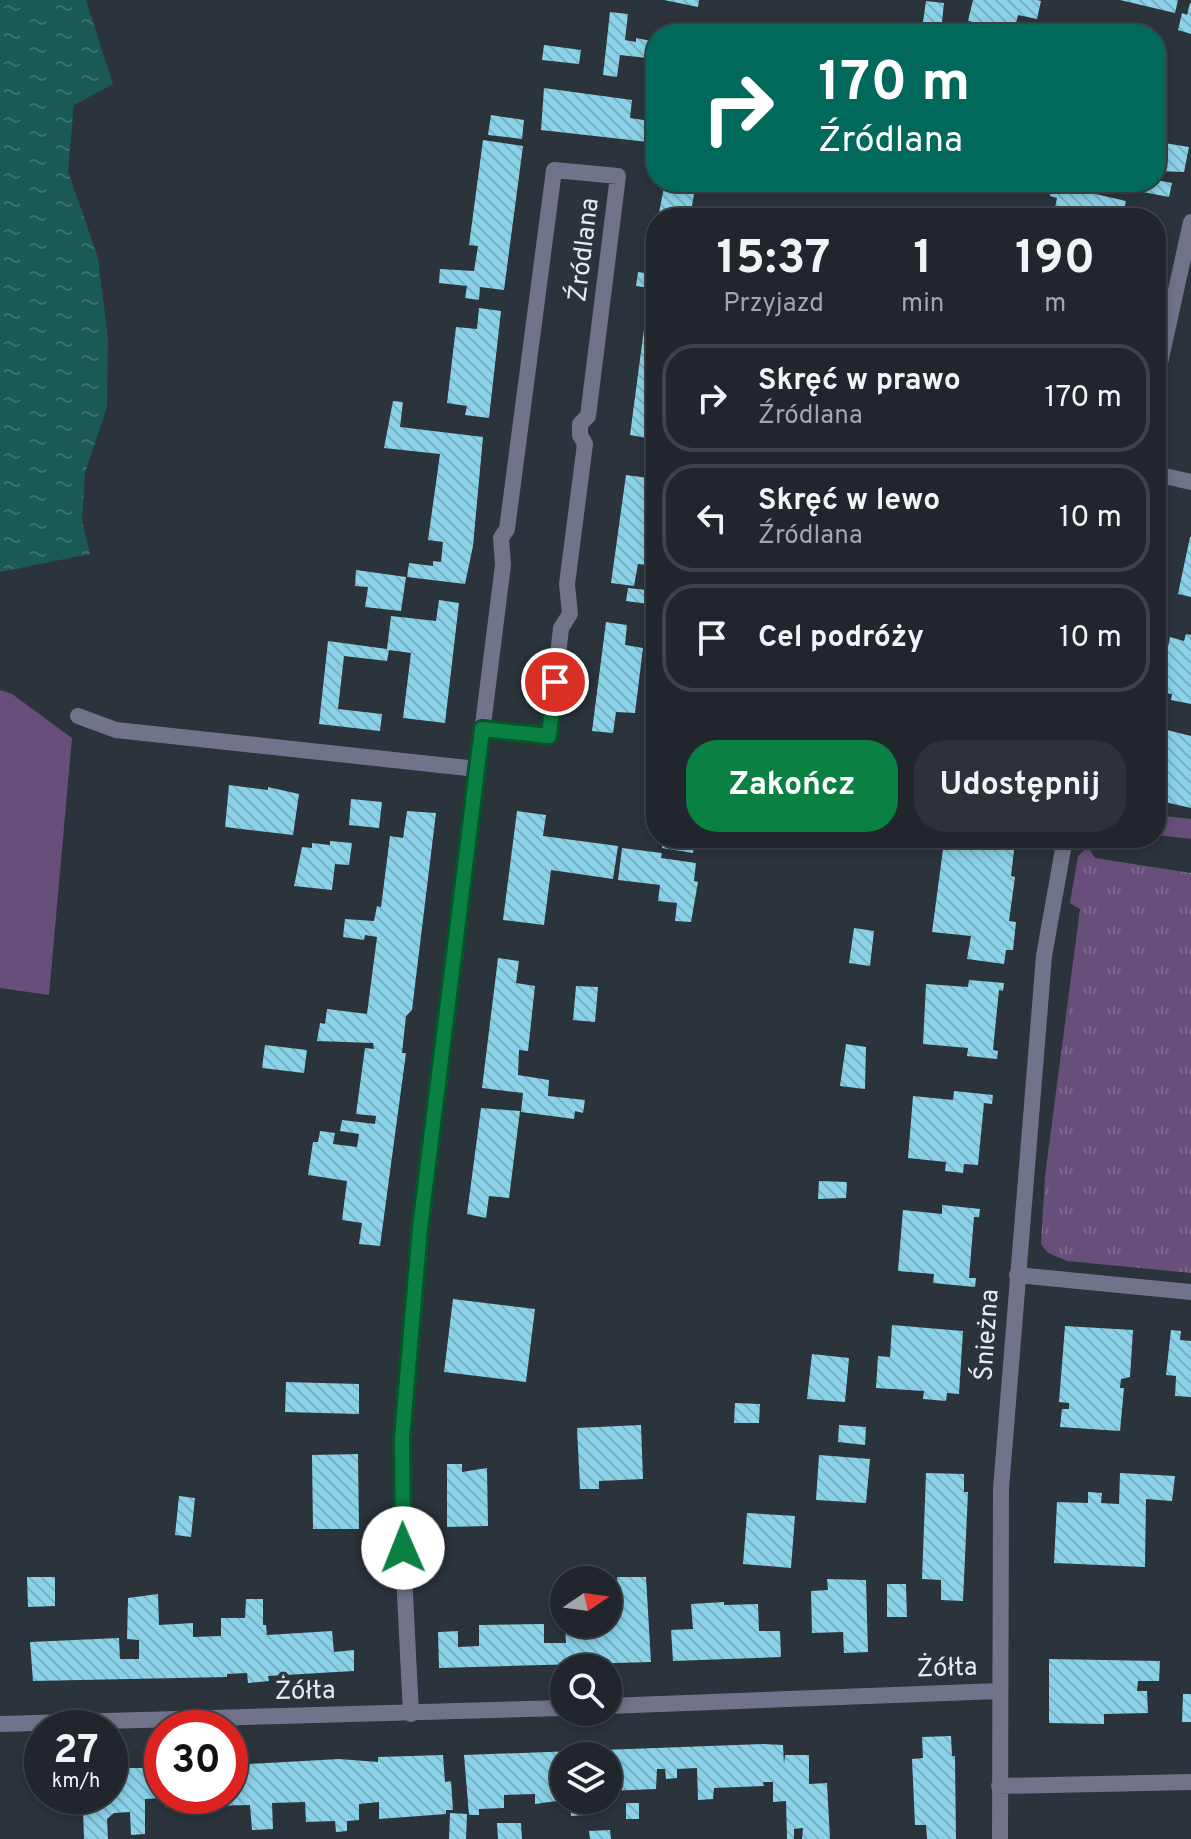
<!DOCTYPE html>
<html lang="pl">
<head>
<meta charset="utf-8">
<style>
	:root { --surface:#20262c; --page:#2d3238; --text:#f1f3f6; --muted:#a2a5a9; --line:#3d4348; --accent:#0b8043 }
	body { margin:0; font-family:Overpass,sans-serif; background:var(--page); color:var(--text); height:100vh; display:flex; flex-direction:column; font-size:30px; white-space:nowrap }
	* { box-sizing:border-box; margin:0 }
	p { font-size:26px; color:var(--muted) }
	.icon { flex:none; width:44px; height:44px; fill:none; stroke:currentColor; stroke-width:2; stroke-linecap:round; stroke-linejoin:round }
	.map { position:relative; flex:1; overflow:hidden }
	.side { position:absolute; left:646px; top:208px; width:520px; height:640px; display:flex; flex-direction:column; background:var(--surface); border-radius:32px; box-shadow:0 4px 12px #0003,0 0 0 2px var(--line) }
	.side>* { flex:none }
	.guide { position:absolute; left:646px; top:24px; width:520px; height:168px; border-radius:32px; box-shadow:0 4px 12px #0003,0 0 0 2px var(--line); background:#00695c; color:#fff; overflow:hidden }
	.needle { width:52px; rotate:77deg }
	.tools { position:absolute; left:550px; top:1566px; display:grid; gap:16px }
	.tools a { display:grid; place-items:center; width:72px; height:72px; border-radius:50%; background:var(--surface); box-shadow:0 4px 12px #0003,0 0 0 2px var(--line); font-size:40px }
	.speed { position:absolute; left:24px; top:1710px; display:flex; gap:16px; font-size:40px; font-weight:700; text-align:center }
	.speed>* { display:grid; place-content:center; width:104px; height:104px; border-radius:50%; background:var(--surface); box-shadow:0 4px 12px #0003,0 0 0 2px var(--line); line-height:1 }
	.speed small { font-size:20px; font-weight:400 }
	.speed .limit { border:12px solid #d22; background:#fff; color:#111 }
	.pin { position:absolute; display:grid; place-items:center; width:68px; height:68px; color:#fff; margin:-34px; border:4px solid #fff; border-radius:50%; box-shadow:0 2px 8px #0007 }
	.me { position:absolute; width:88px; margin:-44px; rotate:359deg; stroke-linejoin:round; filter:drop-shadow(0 0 6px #0008) }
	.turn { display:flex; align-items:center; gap:28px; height:168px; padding:0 40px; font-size:36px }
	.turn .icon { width:104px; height:104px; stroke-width:2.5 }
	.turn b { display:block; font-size:56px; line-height:68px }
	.eta { display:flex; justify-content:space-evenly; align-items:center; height:136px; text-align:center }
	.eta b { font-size:48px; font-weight:700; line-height:56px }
	.action { display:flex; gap:16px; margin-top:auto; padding:16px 40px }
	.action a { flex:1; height:92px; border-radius:32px; background:var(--accent); color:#fff; font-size:32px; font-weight:700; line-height:92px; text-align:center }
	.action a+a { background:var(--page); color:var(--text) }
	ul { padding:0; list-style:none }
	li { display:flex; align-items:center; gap:24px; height:108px; margin:0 16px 12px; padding:0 24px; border:4px solid var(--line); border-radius:32px }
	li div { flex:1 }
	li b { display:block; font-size:30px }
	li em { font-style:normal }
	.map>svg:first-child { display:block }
	.green { fill:#684f7b }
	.park { fill:url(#park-tufts) }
	.water { fill:url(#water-ripples) }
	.building { fill:url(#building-back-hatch) }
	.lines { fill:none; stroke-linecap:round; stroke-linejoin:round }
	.street { stroke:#707389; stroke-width:16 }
	.route-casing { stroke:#07532c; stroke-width:20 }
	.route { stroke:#0b8043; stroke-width:14 }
	.labels { text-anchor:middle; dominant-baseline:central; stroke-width:8; stroke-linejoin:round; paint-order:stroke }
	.street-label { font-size:26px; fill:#e6ebf1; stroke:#2b333b }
</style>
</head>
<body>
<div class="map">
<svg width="1191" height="1839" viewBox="0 0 1191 1839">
	<defs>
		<pattern id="park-tufts" width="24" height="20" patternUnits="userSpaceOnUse" patternTransform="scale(2)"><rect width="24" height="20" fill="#684f7b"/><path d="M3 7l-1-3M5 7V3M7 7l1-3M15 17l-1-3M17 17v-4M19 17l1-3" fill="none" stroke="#7e688e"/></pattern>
		<pattern id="water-ripples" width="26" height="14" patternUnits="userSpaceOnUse" patternTransform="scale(2)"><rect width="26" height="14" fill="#1b5955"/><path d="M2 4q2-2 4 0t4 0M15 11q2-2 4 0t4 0" fill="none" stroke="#3c716e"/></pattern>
		<pattern id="building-back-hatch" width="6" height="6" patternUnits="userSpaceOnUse" patternTransform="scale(2)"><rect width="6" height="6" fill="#8bd2e9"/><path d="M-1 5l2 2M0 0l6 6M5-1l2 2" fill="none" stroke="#7aafc1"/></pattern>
	</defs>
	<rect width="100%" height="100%" fill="#2b333b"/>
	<path class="green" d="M0 690 12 694 72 738 49 995 0 988Z
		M1156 815 1191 819V839L1156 835Z"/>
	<path class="park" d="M1088 847 1095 858 1191 873V1273L1067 1261 1048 1253 1041 1244 1045 1176 1080 909 1070 903 1078 856Z"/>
	<path class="water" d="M0 0H86L113 84 74 105 68 171 98 258 108 338 107 407 85 473 82 521 90 554 0 572Z"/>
	<path class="building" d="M664 0H699L698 7Z
		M973 0H1037L1041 1 1037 19 1018 15 1014 31 968 21Z
		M1120 0H1178L1175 13Z
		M926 1 944 3 941 31 922 29Z
		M1190 3H1191V34L1178 30 1182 13 1187 15Z
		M610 12 628 14 625 40 636 42V38L656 42V59L620 55 617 77 603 75Z
		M1038 25 1052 28 1051 34H1036Z
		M544 45 581 50 579 64 542 60Z
		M544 88 632 100 630 118 650 121 648 142 541 130Z
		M491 115 524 120 522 139 488 135Z
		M483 140 523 146 504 290 480 287 479 300 465 298 467 286 439 283 440 269 474 271 478 246 469 245Z
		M1164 143 1189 147 1184 172 1156 171Z
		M1156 180 1172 183 1169 197 1143 192 1145 182Z
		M665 182H696L692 206 704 208 703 218H658Z
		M724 182H759L757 193 723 188Z
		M1052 184 1126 201 1122 218H1053L1057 198 1050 196Z
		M968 213 997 216V218H968Z
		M654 244 656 289 636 286 638 272 651 274Z
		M479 308 501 311 489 418 465 415 467 406 447 403 456 327 477 329Z
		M644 329 656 330V416L652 439 630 435Z
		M393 401 403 402 400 427 483 437 473 546 465 584 407 577 409 563 433 566V561L441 562 443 542 428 540 440 454 384 448Z
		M626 475 656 479V566L638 564 634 586 611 583Z
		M1190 537H1191V597L1178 594Z
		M356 570 406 577 401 611 365 607 368 587 355 586Z
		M628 588 656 591V605L626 601Z
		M439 600 459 603 445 723 403 718 411 653 389 650 387 661 344 656 338 709 382 714 380 731 319 724 328 641 387 649 391 616 436 621Z
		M606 622 627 625 625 645 643 648 635 713 616 712 613 733 592 731Z
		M1186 634 1191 635V704L1171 700 1172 694 1159 692 1170 637 1184 641Z
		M1167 730 1191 736V808L1156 800V736L1165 737Z
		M229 785 268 790V787L299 794 293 835 225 827Z
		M351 799 382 802 379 828 349 825Z
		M407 811 436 813 412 1010 406 1016 402 1053H406L380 1246 359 1244 362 1223 342 1220 347 1181 308 1175 313 1142H318L320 1131 335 1133 333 1144 357 1147 359 1134 340 1131 342 1120 375 1124 376 1116 356 1114 365 1048 374 1049 373 1043 317 1041 320 1023 325 1024 327 1009 367 1014 377 937 365 935 364 940 343 937 345 919 374 921 377 906 381 907 390 836 403 838Z
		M517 811 546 815 543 836 618 846 613 879 551 870 544 925 503 920Z
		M663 838H695L693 853 662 848Z
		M330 841 352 843 349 865 335 864 332 890 294 886 302 847 312 848V843L330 845Z
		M944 842 1014 850 1011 876 1015 877 1009 921 1016 922 1013 950H1006L1004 964 967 959 971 936 932 932Z
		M622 848 662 853 661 858 696 863 694 881 698 882 691 922 675 921 677 903 658 901 660 885 618 880Z
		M854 928 874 931 870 966 849 963Z
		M498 958 519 961 516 983 535 986 528 1051 519 1050 518 1075 549 1080 548 1096 585 1100 583 1113 575 1111 574 1119 521 1112 523 1093 482 1088Z
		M969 980 1004 983 1003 991 999 990 993 1050 998 1051 997 1059 967 1056 968 1048 923 1044 926 984 968 987Z
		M576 986 598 987 595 1022 573 1020Z
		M846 1044 866 1047 865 1089 840 1086Z
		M265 1045 307 1050 304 1073 262 1068Z
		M954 1091 993 1095 992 1104 984 1103 978 1165 964 1164 963 1173 945 1171 946 1162 908 1158 913 1096 953 1100Z
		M481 1108 520 1111 509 1198 489 1196 486 1218 467 1214Z
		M819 1181 847 1182 846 1198 818 1199Z
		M942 1205 980 1209 979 1217H974L969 1278H976L975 1287 933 1283 934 1274 898 1271 903 1210 942 1214Z
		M453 1299 535 1309 526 1382 444 1372Z
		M892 1325 963 1331 959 1394 947 1393 946 1401 923 1399 924 1391 876 1388 878 1356 890 1357Z
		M1065 1326 1133 1330 1130 1377 1121 1379 1120 1388H1124L1120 1431 1060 1427 1062 1409H1069V1403L1059 1402Z
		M1171 1330 1181 1331 1180 1340 1191 1341V1397L1175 1396 1176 1376 1166 1375Z
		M812 1354 849 1358 845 1402 807 1399Z
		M286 1382 359 1384V1414L285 1412Z
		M735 1403 760 1404 759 1423H734Z
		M641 1425 643 1479 599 1481V1489H580L577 1428Z
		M839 1425 866 1427 865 1445 838 1442Z
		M358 1454 359 1529H313L312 1455Z
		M819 1455 870 1459 866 1503 816 1500Z
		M447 1464H462V1472L487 1468 488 1526 447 1527Z
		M926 1473 964 1474V1492H968L963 1601 941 1600V1580L922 1579Z
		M1120 1473 1175 1476 1172 1501 1146 1499 1145 1567 1054 1563 1057 1502 1088 1503V1492L1102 1493 1101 1503 1119 1504Z
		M179 1496 195 1498 191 1537 175 1535Z
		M747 1513 795 1516 791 1568 743 1564Z
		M27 1577H55V1606L28 1607Z
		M617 1577H646L651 1662 439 1668 438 1632 458 1631V1647L479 1646V1625L544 1624V1643H566L565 1624H608V1601L618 1600Z
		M827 1579 866 1580 868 1652 844 1653 843 1632 812 1633 811 1591 828 1590Z
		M887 1584H906L907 1617H887Z
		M158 1594 159 1625 193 1623V1637L221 1636V1618H245L246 1599H263V1625H266L267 1635 332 1631 334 1652 354 1650V1671L268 1676 269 1681 248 1683 247 1673 227 1674V1677L33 1681 30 1642 119 1638 120 1659H139V1640L127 1639 128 1598Z
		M724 1602V1605L758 1604 759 1631H780L781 1657 673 1661 671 1630 693 1629 691 1604Z
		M1049 1659 1160 1661 1159 1681H1138L1137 1691H1147L1148 1713 1104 1714V1724L1049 1723Z
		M1183 1694H1191V1722H1182Z
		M951 1736 952 1756H955L956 1839H927L926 1825H915L912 1759 923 1758 922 1737Z
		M763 1744 783 1745 784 1765 785 1755H809V1784L827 1783 830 1839H802L803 1828 794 1829V1839H787L786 1801 773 1802V1782H763L764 1786 714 1788 713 1799 698 1800 697 1768 677 1769V1778L666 1779 665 1769H657L656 1789 608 1791V1756H564V1800L535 1804V1794L504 1795V1808L479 1809V1815H469L464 1755Z
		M443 1755 445 1782 451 1781 453 1810H446V1814L379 1819V1802L359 1804V1820L347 1821V1831L336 1832 335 1821 306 1822 305 1802 272 1803 273 1829 252 1830 250 1805 165 1807V1796H230V1765L339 1759 378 1762V1757Z
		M110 1768H162V1798L145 1799V1834L131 1835 130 1812 114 1813 107 1819 108 1839H84L83 1810 58 1811V1796H110Z
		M36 1773H42V1791L36 1792Z
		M570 1800H593V1805L586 1806V1815L571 1816Z
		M626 1803H639V1819H626Z
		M450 1813 467 1814 466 1839H449Z
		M497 1823H521L522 1839H498Z
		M610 1830 611 1839H590L589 1831Z"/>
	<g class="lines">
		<path class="street" d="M1156 381 1191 222
			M1156 474 1191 482
			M78 716 116 730 477 769
			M1017 1275 1191 1292
			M608 1706 999 1691
			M411 1714 404 1575 402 1438 420 1228 503 565 501 538 507 529 554 170 618 176 588 416 580 424V435L585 444 567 584 570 614 561 628 549 736 482 729
			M0 1724 564 1708
			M999 1786 1191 1782
			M1000 1839 1001 1489 1044 956 1065 838"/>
	</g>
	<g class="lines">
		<g class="route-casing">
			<path id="route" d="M403 1548 402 1438 420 1228 482 729 549 736 555 682"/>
		</g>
		<use href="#route" class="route"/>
	</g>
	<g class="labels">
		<g class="street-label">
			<text transform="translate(585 250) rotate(-83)">Źródlana</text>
			<text transform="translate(988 1335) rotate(-86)">Śnieżna</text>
			<text transform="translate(947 1669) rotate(-2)">Żółta</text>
			<text transform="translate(305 1692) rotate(-1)">Żółta</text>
		</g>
	</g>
</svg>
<div class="tools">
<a><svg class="needle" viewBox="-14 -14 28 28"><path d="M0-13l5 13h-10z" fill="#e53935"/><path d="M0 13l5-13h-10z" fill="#a2a5a9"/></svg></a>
<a><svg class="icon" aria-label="search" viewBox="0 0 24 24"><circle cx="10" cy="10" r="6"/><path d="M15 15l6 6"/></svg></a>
<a><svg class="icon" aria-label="layers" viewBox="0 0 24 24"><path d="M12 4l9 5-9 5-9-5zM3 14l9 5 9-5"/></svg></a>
</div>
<div class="speed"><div>27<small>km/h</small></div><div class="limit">30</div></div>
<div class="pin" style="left:555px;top:682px;background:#d93025"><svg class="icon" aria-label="arrive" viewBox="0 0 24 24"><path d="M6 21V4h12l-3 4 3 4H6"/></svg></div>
<svg class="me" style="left:403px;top:1548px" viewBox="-20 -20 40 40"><circle r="19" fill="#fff"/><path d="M0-13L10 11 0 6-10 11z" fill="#0b8043"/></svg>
<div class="guide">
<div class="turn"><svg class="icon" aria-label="right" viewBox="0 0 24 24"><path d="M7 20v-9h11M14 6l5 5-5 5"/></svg><div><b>170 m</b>Źródlana</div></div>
</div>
<section class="side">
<div class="eta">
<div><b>15:37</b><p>Przyjazd</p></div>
<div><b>1</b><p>min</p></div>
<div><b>190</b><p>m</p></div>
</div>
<ul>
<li><svg class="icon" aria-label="right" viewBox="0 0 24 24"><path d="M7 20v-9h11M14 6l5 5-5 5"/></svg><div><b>Skręć w prawo</b><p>Źródlana</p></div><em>170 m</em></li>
<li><svg class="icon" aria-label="left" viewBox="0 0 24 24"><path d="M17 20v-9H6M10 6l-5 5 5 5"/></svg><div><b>Skręć w lewo</b><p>Źródlana</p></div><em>10 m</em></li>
<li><svg class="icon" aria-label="arrive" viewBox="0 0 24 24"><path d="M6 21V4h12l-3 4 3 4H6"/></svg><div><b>Cel podróży</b></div><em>10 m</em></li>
</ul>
<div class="action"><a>Zakończ</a><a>Udostępnij</a></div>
</section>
</div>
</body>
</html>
